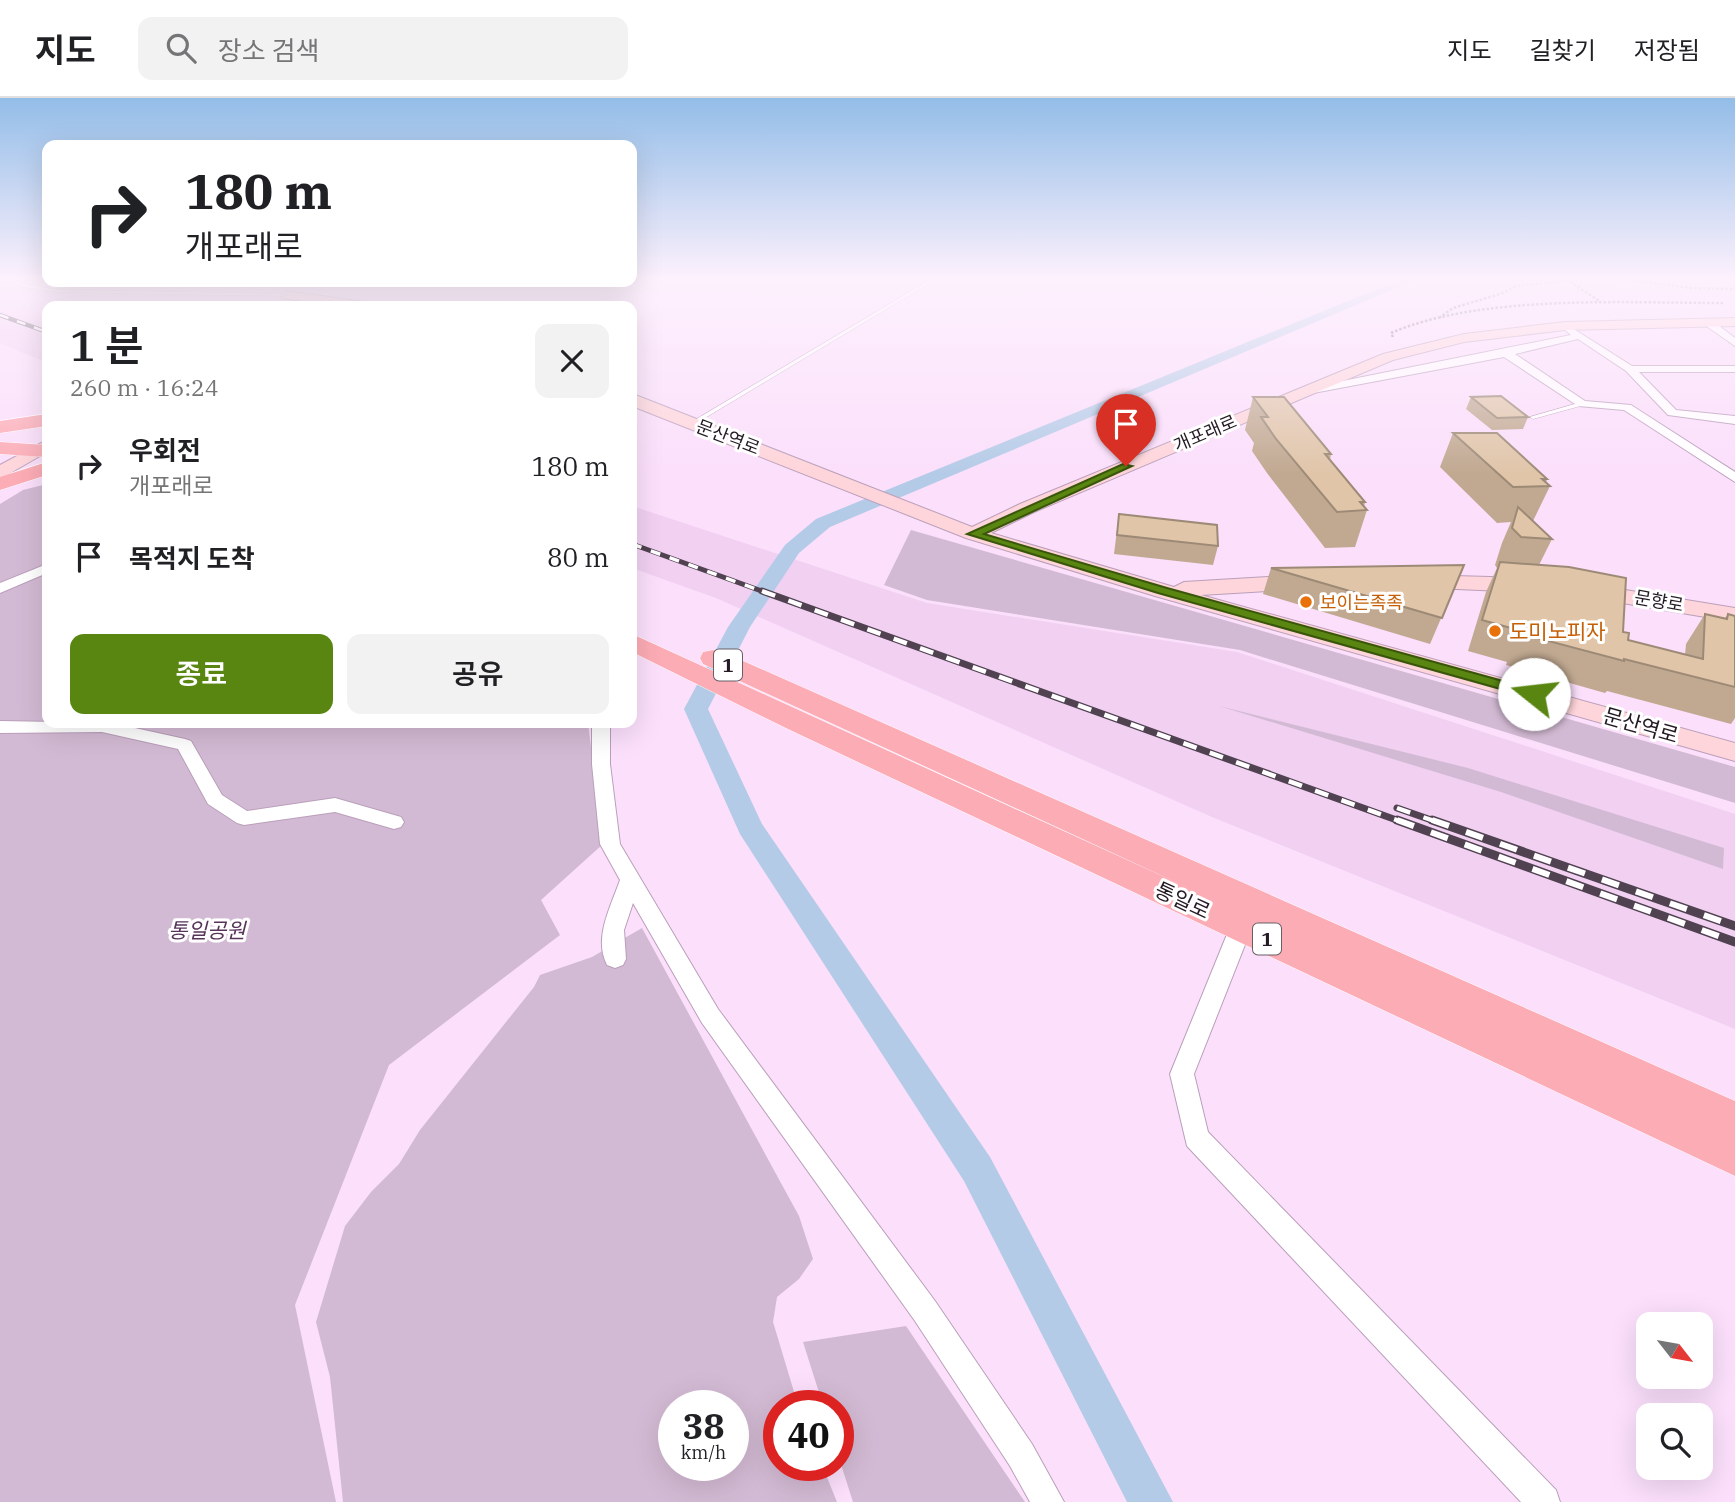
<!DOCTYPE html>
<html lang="ko">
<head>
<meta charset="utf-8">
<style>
	:root { --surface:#fff; --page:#f2f2f2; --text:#202124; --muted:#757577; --line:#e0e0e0; --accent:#598511 }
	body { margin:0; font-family:"IBM Plex Serif","Noto Sans KR",serif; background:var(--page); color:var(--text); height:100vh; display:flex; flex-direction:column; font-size:26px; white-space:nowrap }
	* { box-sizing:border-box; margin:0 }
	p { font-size:23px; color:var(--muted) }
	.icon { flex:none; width:38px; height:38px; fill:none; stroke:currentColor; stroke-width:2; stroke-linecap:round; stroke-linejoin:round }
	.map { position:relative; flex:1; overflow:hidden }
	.panel { position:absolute; left:42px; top:203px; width:595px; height:427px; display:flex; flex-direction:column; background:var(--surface); border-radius:14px; box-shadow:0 7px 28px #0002 }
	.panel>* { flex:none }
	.banner { position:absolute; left:42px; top:42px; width:595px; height:147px; border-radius:14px; box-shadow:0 7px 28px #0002; background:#fff; color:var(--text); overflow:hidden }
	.needle { width:46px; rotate:121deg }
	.fabs { position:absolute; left:1636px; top:1214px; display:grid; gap:14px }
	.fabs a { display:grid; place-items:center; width:77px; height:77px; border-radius:14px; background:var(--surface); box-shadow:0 7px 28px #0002; font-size:35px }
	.speed { position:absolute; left:658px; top:1292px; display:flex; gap:14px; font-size:35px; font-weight:700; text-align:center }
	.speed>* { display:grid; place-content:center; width:91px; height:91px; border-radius:50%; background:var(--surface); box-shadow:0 7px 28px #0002; line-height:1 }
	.speed small { font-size:18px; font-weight:400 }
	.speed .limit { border:10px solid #d22; background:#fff; color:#111 }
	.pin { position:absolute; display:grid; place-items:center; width:60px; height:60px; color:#fff; margin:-72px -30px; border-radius:50% 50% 50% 0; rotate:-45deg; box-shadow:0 0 7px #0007 }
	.pin .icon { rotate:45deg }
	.me { position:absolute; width:77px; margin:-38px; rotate:286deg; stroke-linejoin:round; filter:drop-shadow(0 0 5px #0008) }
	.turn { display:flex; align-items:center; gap:24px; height:147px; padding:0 28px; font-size:32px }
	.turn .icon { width:91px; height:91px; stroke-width:2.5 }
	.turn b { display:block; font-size:49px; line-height:60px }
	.round { display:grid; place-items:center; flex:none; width:74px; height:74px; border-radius:14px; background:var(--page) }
	.summary { display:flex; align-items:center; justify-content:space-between; height:119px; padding:0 28px }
	h1 { font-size:42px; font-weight:600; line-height:52px }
	.action { display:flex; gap:14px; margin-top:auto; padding:14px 28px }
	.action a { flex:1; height:80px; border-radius:14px; background:var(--accent); color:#fff; font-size:28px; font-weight:600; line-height:80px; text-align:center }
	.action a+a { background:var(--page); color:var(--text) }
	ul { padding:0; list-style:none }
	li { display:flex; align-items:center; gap:21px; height:91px; padding:0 28px }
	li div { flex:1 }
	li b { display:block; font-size:26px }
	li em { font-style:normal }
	header { display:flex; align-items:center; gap:42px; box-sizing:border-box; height:98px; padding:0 35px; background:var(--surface); border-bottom:2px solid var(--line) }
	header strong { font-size:33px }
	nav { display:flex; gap:38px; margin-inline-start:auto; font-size:24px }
	.search { width:490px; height:63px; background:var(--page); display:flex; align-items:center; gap:18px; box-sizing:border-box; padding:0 24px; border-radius:14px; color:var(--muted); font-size:26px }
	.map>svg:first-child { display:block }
	.built { fill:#f1d0f2 }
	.green { fill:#d3bad4; fill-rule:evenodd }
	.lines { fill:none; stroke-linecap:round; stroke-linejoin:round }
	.canal { fill:#b4cbe7; fill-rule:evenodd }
	.lane-casing { stroke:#ba9fba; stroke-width:1 }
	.street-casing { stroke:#ba9fba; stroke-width:2 }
	.secondary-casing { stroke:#ba9fba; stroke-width:2 }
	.primary-casing { stroke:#fff; stroke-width:1 }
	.path { stroke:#8c798c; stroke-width:2.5; stroke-dasharray:2.5 2; stroke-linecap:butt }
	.lane { fill:#fff; fill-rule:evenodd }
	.street { fill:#fff; fill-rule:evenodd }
	.secondary { fill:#fed5da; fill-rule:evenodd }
	.primary { fill:#fcacb5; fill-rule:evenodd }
	.rail-far3-casing { stroke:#504250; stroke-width:4.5 }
	.rail-far2-casing { stroke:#504250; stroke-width:5 }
	.rail-far1-casing { stroke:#504250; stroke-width:7 }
	.rail-casing { stroke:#504250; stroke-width:9 }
	.rail-far3 { stroke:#fff; stroke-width:2.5; stroke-dasharray:9; stroke-linecap:butt }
	.rail-far2 { stroke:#fff; stroke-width:3.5; stroke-dasharray:10; stroke-linecap:butt }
	.rail-far1 { stroke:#fff; stroke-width:4.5; stroke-dasharray:14; stroke-linecap:butt }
	.rail { stroke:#fff; stroke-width:6; stroke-dasharray:18; stroke-linecap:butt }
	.wall { fill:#c1a991 }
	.building { fill:#e0c5a9; stroke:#9d8a76; stroke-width:2 }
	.route { fill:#598511; stroke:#3a560b; stroke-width:2 }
	.food-dot { fill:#e8710a; stroke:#fff; stroke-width:2.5 }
	.labels { text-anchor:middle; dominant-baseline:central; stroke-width:6; stroke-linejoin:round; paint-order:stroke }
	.far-street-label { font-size:18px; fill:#241a24; stroke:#fff }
	.far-food-label { font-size:18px; fill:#c56008; stroke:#fff; text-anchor:start }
	.shield { fill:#fff; stroke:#665f66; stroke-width:2 }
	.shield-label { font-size:19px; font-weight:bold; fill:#241a24 }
	.food-label { font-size:21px; fill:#c56008; stroke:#fff; text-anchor:start }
	.street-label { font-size:21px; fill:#241a24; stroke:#fff }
	.park-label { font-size:21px; font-style:italic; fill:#58345a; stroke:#fff }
</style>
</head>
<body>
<header>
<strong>지도</strong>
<div class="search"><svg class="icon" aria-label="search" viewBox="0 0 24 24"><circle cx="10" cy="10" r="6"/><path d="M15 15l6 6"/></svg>장소 검색</div>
<nav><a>지도</a><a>길찾기</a><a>저장됨</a></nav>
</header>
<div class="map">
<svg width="1735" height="1404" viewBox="0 0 1735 1404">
	<rect width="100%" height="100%" fill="#fbdffb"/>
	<path class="built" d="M0 180H20L77 208H47V265L0 245Z
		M632 408 927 505 1237 554 1735 716V931L1212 719 716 500 632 470Z"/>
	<path class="green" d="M47 386V625H588L603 746 541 802 560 837 389 967 295 1207 336 1404H0V406L23 392Z
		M911 432 1735 669V705L1240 552 927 502 884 487Z
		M1219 608 1468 670 1724 750 1723 771 1501 694Z
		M642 830 799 1118 813 1161 799 1181 777 1199 773 1224 798 1307H779V1367H822L837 1404H343L330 1279 316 1224 345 1128 371 1094 399 1066 420 1032 534 889 540 877 592 859ZM674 1307H733V1367H674Z
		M906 1228 1025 1404H853L838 1357V1307H823L803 1244Z"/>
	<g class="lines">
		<path class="canal" d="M1404 180H1420L830 429 799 455 750 529 708 611 762 726 990 1059 1173 1404H1127L964 1083 740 736 684 611 728 529 785 447 816 421Z"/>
		<g class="lane-casing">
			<path id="lane" d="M0 180H6L28 187 58 192 287 196 289 197 287 198 58 194 25 189Z
				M933 180H938L695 326 690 325Z
				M1582 304 1585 306 1584 307 1533 321 1530 319Z"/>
		</g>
		<g class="street-casing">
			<path id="street" d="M1702 221H1710L1735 240V248L1702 225Z
				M1569 228 1632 268H1735V274H1639L1676 312 1735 318V326L1668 317 1626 273 1578 241 1515 256 1585 303 1631 307 1735 374V384L1624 312 1578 308 1504 259 1308 296 1302 293 1308 290 1571 237 1564 231Z
				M47 466V475L0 495V485Z
				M0 623 112 625 185 641 191 643 222 697 247 713 335 700 401 719 404 724 401 729 394 731 335 714 244 727 237 725 208 706 178 651 102 634 0 635Z
				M592 625H610V666L620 746 718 911 935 1203 1032 1346 1064 1404H1030L1010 1368 915 1223 702 925 633 805 624 832 626 861 623 867 615 870 607 867C593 840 611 808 620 782L600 746 592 666Z
				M1241 821 1249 823 1252 829 1194 976 1208 1034 1556 1392 1560 1404H1521L1187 1048 1170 976 1230 829 1233 823Z"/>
		</g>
		<g class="secondary-casing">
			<path id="secondary" d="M287 193 364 204 371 208H337L282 200 280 197Z
				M1735 220V228L1565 232 1464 244 1393 262 1034 414 991 435 1174 489 1184 484 1304 477 1312 479 1315 484 1312 489 1304 491 1201 497 1735 645V663L1155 498 966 440 632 308V297L638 298 972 429 1020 406 1383 256 1464 236 1565 224Z
				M47 342V354L0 381V367Z
				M1418 477 1528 480 1536 482 1539 487 1536 492 1528 494 1410 489 1407 484 1410 479Z
				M1589 486 1735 510V524L1581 498 1578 493 1581 488Z"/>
		</g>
		<g class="primary-casing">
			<path id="primary" d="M47 316V328L0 335V323Z
				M0 344 47 347V359L0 356Z
				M47 364V377L0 392V379Z
				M632 536 1193 792 703 566 700 560 703 554 713 552 723 554 1735 1003V1078L788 631 632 554Z"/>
		</g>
		<path class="path" d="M1609 180 1692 190 1735 191
			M1570 184 1601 204
			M1439 220 1453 210 1500 196 1516 188 1590 180
			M1393 239 1391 235C1481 196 1626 205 1724 205"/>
		<use href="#lane" class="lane"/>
		<use href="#street" class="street"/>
		<use href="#secondary" class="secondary"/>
		<use href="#primary" class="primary"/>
		<g class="rail-far3-casing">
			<path id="rail-far3" d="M0 217 47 234"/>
		</g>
		<g class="rail-far2-casing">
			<path id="rail-far2" d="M632 446 767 495"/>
		</g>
		<g class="rail-far1-casing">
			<path id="rail-far1" d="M762 493 1402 724
				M1397 710 1437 724"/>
		</g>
		<g class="rail-casing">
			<path id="rail" d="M1397 722 1735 844
				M1432 722 1735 828"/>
		</g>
		<use href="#rail-far3" class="rail-far3"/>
		<use href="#rail-far2" class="rail-far2"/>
		<use href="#rail-far1" class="rail-far1"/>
		<use href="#rail" class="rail"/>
	</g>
	<path class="wall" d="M1253 299 1331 356 1330 362 1365 404 1364 409 1367 412 1355 449 1325 450 1267 375 1252 353 1254 345 1245 332Z
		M1471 299 1528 319 1523 331 1492 332 1466 311Z
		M1453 335 1547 381 1546 385 1550 388 1533 423 1552 441 1539 467 1623 534 1628 542 1685 557 1686 546 1705 516 1725 520 1728 516 1735 518V620L1731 626 1607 593 1605 595 1506 567 1507 564 1468 553 1486 494 1497 470 1495 467 1502 445 1511 424 1497 425 1440 369Z
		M1119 416 1218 448 1213 467 1114 456Z
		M1464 467 1430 546 1263 496 1271 470Z"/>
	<path class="building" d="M1501 298 1528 319 1497 320 1471 299Z
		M1253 299H1284L1331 356H1325L1365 404H1360L1367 412 1337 414 1276 341 1261 319H1268Z
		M1453 335H1497L1547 381H1542L1550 388 1513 389Z
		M1518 409 1552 441 1521 439 1512 430Z
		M1119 416 1217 427 1218 448 1117 437Z
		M1500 464 1569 469 1626 480 1623 534 1629 535 1628 542 1703 561 1705 516 1727 521 1728 516 1735 518V589L1624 561V563L1522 536V533L1482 522Z
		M1464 467 1442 520 1271 470Z"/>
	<linearGradient id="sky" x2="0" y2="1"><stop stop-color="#93bde8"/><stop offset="0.48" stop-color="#fdf1fd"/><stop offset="1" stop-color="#fdf1fd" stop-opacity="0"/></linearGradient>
	<rect width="1735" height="376" fill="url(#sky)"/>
	<path class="route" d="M1123 366 1132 368 984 436 1167 490 1539 593 1541 596 1534 601 1529 599 1158 495 967 436Z"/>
	<g class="food-dot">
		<circle cx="1306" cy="504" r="7"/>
		<circle cx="1495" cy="533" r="7"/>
	</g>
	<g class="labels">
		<g class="far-street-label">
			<text transform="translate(1205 335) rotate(-23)">개포래로</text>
			<text transform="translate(728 339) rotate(21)">문산역로</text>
			<text transform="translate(1659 503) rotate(10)">문향로</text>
		</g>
		<g class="far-food-label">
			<text x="1320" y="504">보이는족족</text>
		</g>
		<g class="shield">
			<rect x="714" y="551.5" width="28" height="31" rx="5"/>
			<rect x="1253" y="825.5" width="28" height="31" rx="5"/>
		</g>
		<g class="shield-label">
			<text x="728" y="567">1</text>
			<text x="1267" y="841">1</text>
		</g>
		<g class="food-label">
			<text x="1509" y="533">도미노피자</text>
		</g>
		<g class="street-label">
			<text transform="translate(1641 627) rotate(16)">문산역로</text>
			<text transform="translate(1183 802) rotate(25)">통일로</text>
		</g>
		<g class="park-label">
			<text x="207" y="832">통일공원</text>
		</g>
	</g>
</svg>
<div class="fabs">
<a><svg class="needle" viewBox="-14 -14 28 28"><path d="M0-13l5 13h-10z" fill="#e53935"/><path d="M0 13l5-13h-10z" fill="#757577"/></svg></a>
<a><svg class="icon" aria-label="search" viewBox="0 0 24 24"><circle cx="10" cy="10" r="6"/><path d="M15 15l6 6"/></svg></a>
</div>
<div class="speed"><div>38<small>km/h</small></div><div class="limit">40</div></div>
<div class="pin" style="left:1126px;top:368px;background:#d93025"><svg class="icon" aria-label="arrive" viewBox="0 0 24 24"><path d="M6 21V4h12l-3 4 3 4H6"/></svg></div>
<svg class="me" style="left:1534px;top:596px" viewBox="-20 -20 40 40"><circle r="19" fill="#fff"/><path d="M0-13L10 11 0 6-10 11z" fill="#598511"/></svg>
<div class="banner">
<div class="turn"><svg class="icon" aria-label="right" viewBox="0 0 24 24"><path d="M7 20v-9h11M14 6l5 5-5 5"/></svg><div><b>180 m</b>개포래로</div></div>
</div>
<section class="panel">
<div class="summary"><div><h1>1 분</h1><p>260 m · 16:24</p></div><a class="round"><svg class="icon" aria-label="close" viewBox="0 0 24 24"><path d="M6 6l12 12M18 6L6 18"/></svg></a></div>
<ul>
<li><svg class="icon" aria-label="right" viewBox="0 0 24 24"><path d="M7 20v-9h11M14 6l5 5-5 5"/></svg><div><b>우회전</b><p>개포래로</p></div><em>180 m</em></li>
<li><svg class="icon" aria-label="arrive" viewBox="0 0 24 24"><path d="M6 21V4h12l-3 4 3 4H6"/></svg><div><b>목적지 도착</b></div><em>80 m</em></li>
</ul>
<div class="action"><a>종료</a><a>공유</a></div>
</section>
</div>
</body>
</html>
